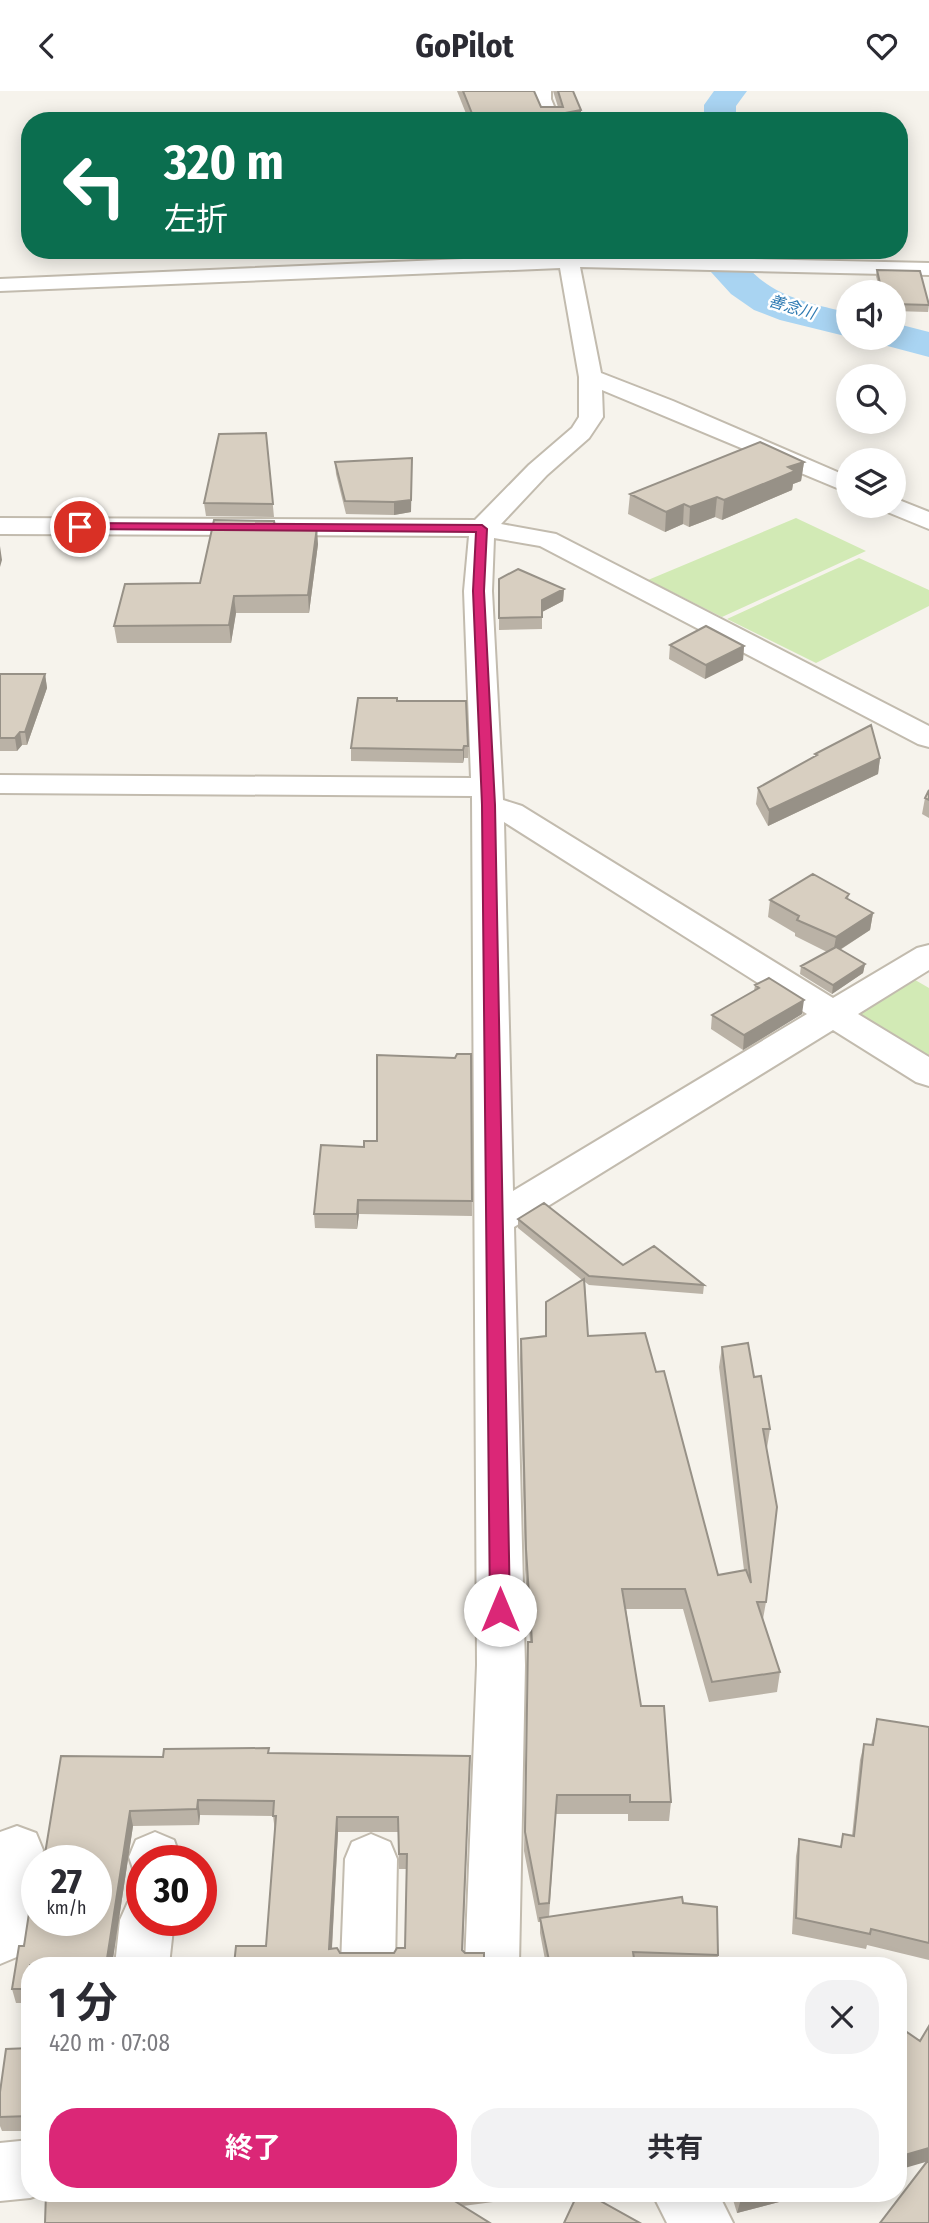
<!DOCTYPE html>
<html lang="ja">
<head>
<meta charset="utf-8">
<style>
	:root { --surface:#fff; --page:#f2f2f3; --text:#2b2b33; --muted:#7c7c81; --accent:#db2777 }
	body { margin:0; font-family:"Fira Sans Condensed","Noto Sans JP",sans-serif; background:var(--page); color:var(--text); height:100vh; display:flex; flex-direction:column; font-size:26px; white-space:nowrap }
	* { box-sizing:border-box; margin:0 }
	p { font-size:23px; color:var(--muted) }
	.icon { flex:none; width:38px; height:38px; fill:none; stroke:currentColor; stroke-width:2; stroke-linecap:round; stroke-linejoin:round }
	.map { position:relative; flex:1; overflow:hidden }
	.sheet { position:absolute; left:21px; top:1866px; width:886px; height:245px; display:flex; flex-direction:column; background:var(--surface); border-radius:28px; box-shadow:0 4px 18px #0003 }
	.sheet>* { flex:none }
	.guide { position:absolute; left:21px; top:21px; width:887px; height:147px; border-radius:28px; box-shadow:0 4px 18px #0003; background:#0b6e4f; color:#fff; overflow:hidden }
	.buttons { position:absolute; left:836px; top:189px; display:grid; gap:14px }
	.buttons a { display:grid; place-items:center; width:70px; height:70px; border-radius:50%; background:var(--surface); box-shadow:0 4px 18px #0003; font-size:35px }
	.speed { position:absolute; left:21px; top:1754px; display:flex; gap:14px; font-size:35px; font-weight:700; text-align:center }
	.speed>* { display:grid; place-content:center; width:91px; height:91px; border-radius:50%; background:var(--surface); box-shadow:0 4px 18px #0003; line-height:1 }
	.speed small { font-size:18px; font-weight:400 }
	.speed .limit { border:10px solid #d22; background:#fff; color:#111 }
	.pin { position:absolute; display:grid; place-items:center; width:60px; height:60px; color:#fff; margin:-30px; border:4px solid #fff; border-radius:50%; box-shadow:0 2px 7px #0007 }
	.me { position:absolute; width:77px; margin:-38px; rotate:0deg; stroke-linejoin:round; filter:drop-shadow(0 0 5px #0008) }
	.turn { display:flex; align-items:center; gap:24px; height:147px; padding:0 28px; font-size:32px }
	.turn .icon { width:91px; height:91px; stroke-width:2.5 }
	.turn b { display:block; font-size:49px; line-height:60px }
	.round { display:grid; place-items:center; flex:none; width:74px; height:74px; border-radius:28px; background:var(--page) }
	.summary { display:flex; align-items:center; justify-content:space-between; height:119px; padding:0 28px }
	h1 { font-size:42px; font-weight:700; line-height:52px }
	.primary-button { display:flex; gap:14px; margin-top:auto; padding:14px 28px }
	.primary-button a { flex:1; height:80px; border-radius:28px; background:var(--accent); color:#fff; font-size:28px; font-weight:700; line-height:80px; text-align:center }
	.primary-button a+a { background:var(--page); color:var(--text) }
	header { display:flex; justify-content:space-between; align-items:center; height:91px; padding:0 28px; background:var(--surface); font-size:32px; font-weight:700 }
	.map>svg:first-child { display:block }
	.green { fill:#d2eab5 }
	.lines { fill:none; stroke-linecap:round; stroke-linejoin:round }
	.river { fill:#a9d4f2; fill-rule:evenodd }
	.minor-casing { stroke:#c2bbae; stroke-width:4 }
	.minor { fill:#fff; fill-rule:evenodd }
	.wall { fill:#bab2a6; fill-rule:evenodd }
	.shaded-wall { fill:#979187 }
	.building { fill:#d8cfc1; stroke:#979187; stroke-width:2; fill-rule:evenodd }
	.route { fill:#db2777; stroke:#8e194d; stroke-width:2 }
	.labels { text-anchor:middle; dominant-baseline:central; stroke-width:5; stroke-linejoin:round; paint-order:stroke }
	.far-water-label { font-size:16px; font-style:italic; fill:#2e7ab2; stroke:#fff }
</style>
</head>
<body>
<header><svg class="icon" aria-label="back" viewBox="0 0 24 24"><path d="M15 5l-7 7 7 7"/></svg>GoPilot<svg class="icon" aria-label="heart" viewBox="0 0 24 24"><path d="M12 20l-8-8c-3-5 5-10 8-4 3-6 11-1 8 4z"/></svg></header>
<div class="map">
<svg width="929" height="2132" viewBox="0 0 929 2132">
	<rect width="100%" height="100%" fill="#f6f3ec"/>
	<path class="green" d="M796 427 866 460 722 526 648 489Z
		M859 467 929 499V515L816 572 727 528Z
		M910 886 929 897V973L856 928 855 916Z"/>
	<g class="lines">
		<path class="river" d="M714 0H747L736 15V30H704V14Z
			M691 159H734C743 169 750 180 760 188 786 209 818 214 849 222V246L780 229 754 219 731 203Z
			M894 232 929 241V266L880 253 875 247H894Z"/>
		<g class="minor-casing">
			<path id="minor" d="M533 0H551V8L560 30H542L533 8Z
				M619 24 628 29 601 30 604 26Z
				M557 159H577L578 164 929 172V184L580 176 601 282 673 310 849 386V402L602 299 603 326 589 347 547 384 501 433 556 443 929 635V656L918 653 540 455 494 447 492 500 503 709 522 715 833 907 917 857 929 854V879L858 923 929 966V995L916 991 833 939 514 1136 525 1574 519 1874H465L477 1574 472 705 0 702V684L471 687 464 500 469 445 0 443V427L475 429 529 374 572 337 579 326V286L560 177 0 200V188L558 164ZM504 731 807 923 513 1100Z
				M894 407 929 421V438L885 420 881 415H894Z
				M17 1735 36 1742 43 1759 41 1769H37C37 1802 32 1835 19 1865L0 1873V1741Z
				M155 1741 174 1749 181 1769H142V1788L136 1786 129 1766 136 1749Z
				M371 1743 390 1751 397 1768 395 1874H341L345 1768 352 1751Z
				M142 1805V1829H174L169 1874H115L120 1829 128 1811Z
				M30 2049V2102H44L30 2107 0 2110V2052Z
				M652 2102H718L733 2132H667Z"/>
		</g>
		<use href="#minor" class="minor"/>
	</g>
	<path class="wall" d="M457 0H534L541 16H558L553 0H573L581 19V30H469Z
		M877 179 929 214 928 221 894 220V201H880L876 185Z
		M266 342 274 426 206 425 204 412Z
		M335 371 411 421 394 424 346 423 336 383Z
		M804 371 801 390 793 393 792 399 722 429 715 426 689 436 683 433 665 441 628 423 630 403Z
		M275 435 318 453 309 522H236L231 552H117L114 535 200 492Z
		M499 488 564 498 563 510 542 521V538L499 539Z
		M670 554 744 555 743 569 705 588 669 568Z
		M0 583H45L47 597 27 654H22L17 660H0Z
		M397 610 468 655V667H464L463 672 351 670V657Z
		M815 663 880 667 878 683 768 735 756 713 758 697 815 666Z
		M929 699V727L922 723 925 707Z
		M849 803 848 808 873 822 870 839 840 859 865 873 863 882 832 903 800 883 801 875 827 861 795 845V842L768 826 770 809Z
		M755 894 802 923 743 959 711 938 712 924 754 900Z
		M471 963 472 1125 359 1123 357 1138 315 1137 314 1123 364 1056 377 1050 455 967Z
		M518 1128 623 1174 704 1194 703 1203 589 1194 585 1191 588 1245 656 1281 718 1484 744 1479 719 1276 722 1256 754 1286 770 1338 767 1357 766 1511 763 1528 780 1581 777 1601 709 1611 683 1518H626L641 1615 671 1711 669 1730H628V1723H556L549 1826 683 1812 718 1864 717 1874H546L540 1842V1831H538L524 1760 528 1571 530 1551 525 1478 520 1268 521 1248 545 1245 582 1189 518 1137Z
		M877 1628 929 1636V1869L867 1854 866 1858 792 1843 796 1765 799 1748 840 1756 852 1745 860 1669 864 1653 871 1654Z
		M269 1662 470 1665 463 1860 234 1874 266 1855 275 1740 273 1725 200 1724 199 1734 133 1735 112 1874H30V1912H16L12 1898 37 1809 96 1769 163 1666ZM338 1741H398L399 1778H407L405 1857 394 1862H340L332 1858Z
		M30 1957V2040H2L0 2035V2001Z
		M46 2102H508V2109L463 2115Z
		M731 2102H813L737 2122Z"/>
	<path class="shaded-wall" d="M581 19V30H523Z
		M804 371 801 390 793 393 792 399 722 429 724 409 788 376Z
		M412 379 411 421 394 424V411Z
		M717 406 715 426 689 436 690 416Z
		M684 413 683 433 665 441 666 421Z
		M317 436 318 453 309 522 308 504Z
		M0 455 2 469 0 476Z
		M564 498 563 510 542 521V509Z
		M234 505 236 522 231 552 229 534Z
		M744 555 743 569 705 588 706 574Z
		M45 583 47 597 27 654 25 641Z
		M20 641 22 654 17 660 15 647Z
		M464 655V667L463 672V659Z
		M880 667 878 683 768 735 769 719Z
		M873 822 870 839 833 863 836 846Z
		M865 873 863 882 832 903 833 894Z
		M804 909 802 923 743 959 744 944Z
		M358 1109 359 1123 357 1138V1123Z
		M198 1709 200 1724 199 1734 197 1718Z
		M130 1720 133 1735 112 1874H106Z
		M337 1726 338 1741 331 1872 329 1858Z
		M929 2057V2070L898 2079V2066Z
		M764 2102H813L737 2122 741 2108Z"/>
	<path class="building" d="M463 0H534L541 16H563L558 0H573L581 19 523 30H475Z
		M877 179 920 180 929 214 894 213V201H882Z
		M266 342 273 413 204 412 219 343Z
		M760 351 804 371 788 376 795 380 724 409 717 406 690 416 684 413 666 421 630 403Z
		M412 367 411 409 394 411 345 410 335 371Z
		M214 429 274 430 275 435 317 436 308 504 234 505 229 534 114 535 125 493 200 492Z
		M518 478 564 498 542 509V526L499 527V488Z
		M706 535 744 555 706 574 670 554Z
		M0 583H45L25 641H20L15 647H0Z
		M358 607H397V610H466L468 655H464L463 659 351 657Z
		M871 634 880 667 769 719 758 697 817 664 815 663Z
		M929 699V709L925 707Z
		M813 783 849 803 846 807 873 822 836 846 797 829 799 825 770 809Z
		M836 856 865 873 833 894 801 875Z
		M769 887 804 909 744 944 712 924 759 897 755 894Z
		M457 963H471L472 1110 358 1109 357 1123H314L321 1054 364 1056V1050H377V964L455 967Z
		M544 1112 623 1174 654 1155 704 1194 589 1185 518 1128Z
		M584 1188 588 1245 645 1242 656 1281 664 1280 718 1484 746 1479 751 1492 722 1256 748 1252 754 1286 761 1285 770 1338H763L777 1416 766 1511H757L780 1581 712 1591 685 1498H622L641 1615H664L671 1711H630V1704H557L549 1812 539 1813 525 1741 528 1551H532L526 1458 521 1248 546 1245V1211Z
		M877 1628 929 1636V1852L871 1838 870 1843 796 1827 799 1748 841 1756 843 1743 854 1745 864 1653 873 1654Z
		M269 1657 268 1662 470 1665 462 1859 465 1862H484V1874H234L236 1855H266L276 1725H273L274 1710 198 1709 197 1718 130 1720 106 1874H30V1898H12L19 1855H24L31 1809H37V1829H96V1769H44L61 1665 163 1666 164 1658ZM337 1726H398L399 1763H407L405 1857H397L394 1862H340L337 1857 329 1858Z
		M682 1806 683 1812 717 1816 718 1864 633 1861 635 1874H550L540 1827Z
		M898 1935 920 1950 929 1935V2057L898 2066Z
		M30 1957V2025L0 2026V2001L6 1958Z
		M929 2068V2132H880Z
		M46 2102H464L445 2104 490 2132H45Z
		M578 2102H586L640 2132H564Z
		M739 2102H764L741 2108Z"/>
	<path class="route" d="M80 432 482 434 487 438 484 500 495 714 510 1519 507 1525 500 1527 493 1525 490 1519 482 714 473 500 476 441 77 438 75 436Z"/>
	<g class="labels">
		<g class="far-water-label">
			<text transform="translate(792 216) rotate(17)">善念川</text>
		</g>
	</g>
</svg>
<div class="buttons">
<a><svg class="icon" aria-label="sound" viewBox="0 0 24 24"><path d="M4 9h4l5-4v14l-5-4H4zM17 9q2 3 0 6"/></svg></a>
<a><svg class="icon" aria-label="search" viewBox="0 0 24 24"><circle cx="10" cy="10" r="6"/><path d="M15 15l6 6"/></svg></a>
<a><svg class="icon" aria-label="layers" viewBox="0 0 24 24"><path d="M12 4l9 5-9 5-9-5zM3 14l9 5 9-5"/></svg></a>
</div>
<div class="speed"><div>27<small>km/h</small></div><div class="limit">30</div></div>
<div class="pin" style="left:80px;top:436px;background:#d93025"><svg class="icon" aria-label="arrive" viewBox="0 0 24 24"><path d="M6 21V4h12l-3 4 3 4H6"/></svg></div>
<svg class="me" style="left:500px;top:1519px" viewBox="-20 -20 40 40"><circle r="19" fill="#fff"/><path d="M0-13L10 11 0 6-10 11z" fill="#db2777"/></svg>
<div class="guide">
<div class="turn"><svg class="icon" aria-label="left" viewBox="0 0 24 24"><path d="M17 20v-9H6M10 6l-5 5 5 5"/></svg><div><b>320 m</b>左折</div></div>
</div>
<section class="sheet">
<div class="summary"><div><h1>1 分</h1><p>420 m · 07:08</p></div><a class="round"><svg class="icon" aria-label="close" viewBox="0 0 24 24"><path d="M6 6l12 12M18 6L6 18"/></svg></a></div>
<div class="primary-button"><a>終了</a><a>共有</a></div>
</section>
</div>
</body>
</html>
